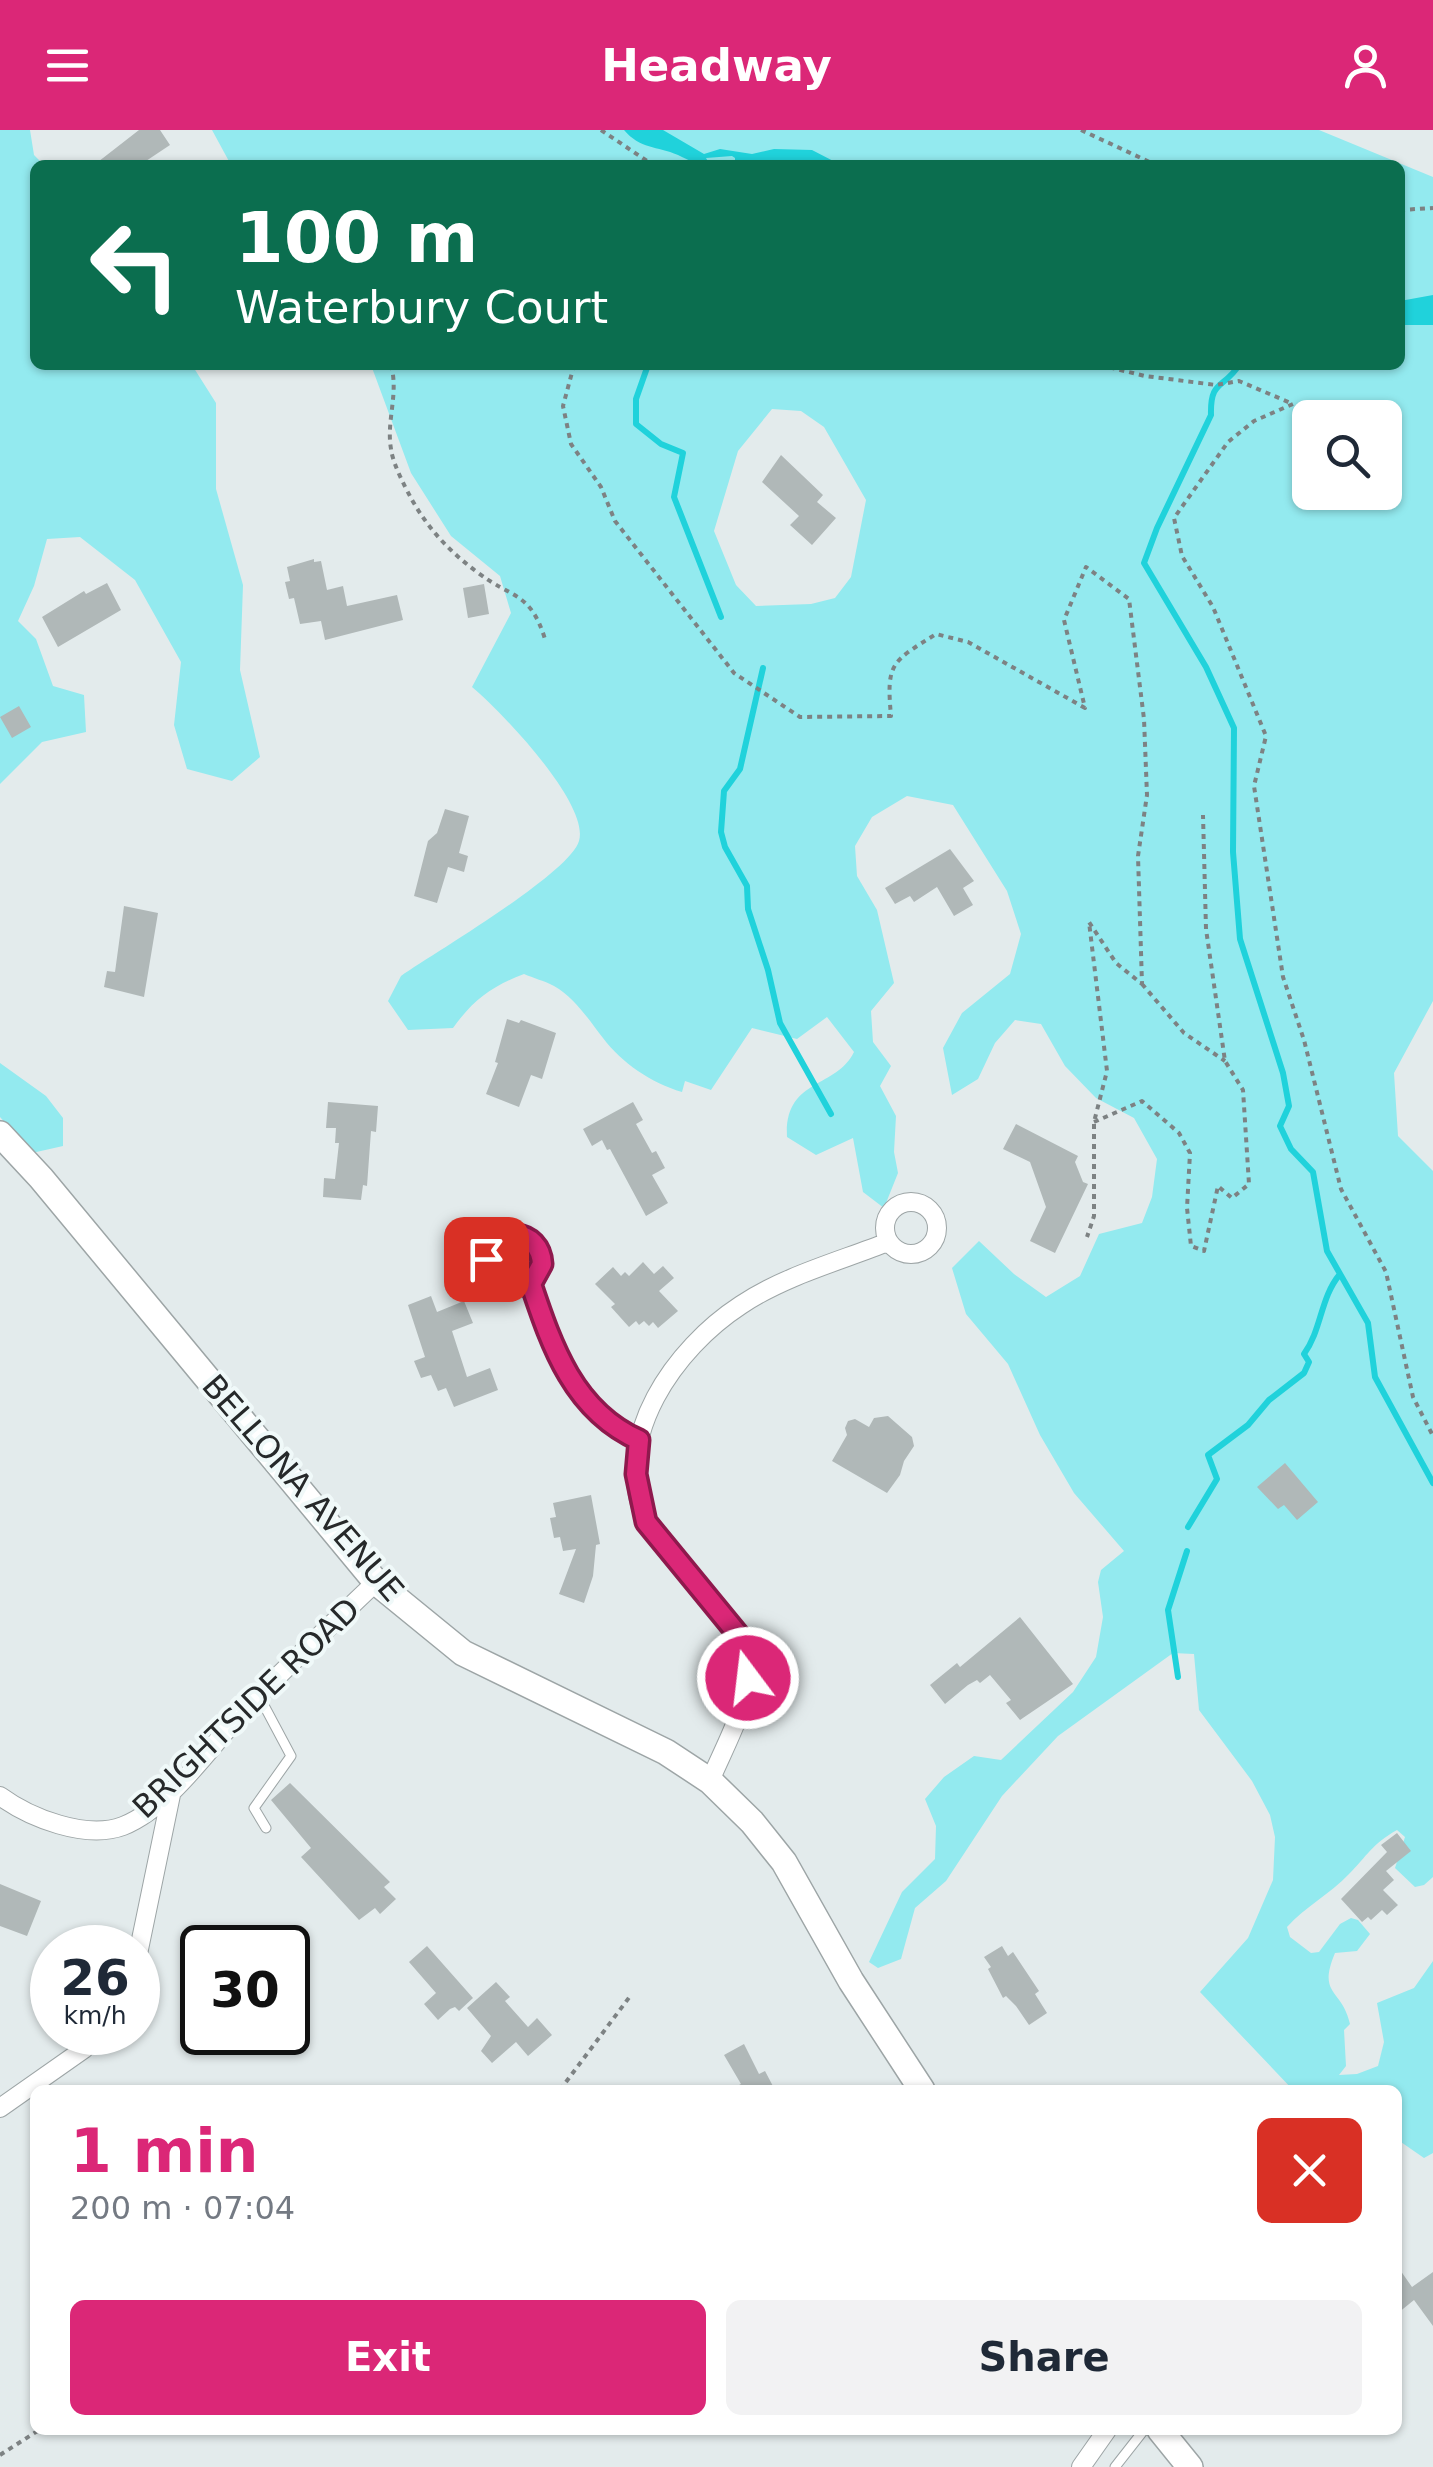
<!DOCTYPE html>
<html lang="en">
<head>
<meta charset="utf-8">
<style>
	:root { --surface:#fff; --page:#f2f2f3; --text:#1f2937; --muted:#747a83; --accent:#db2777 }
	body { margin:0; font-family:"DejaVu Sans",sans-serif; background:var(--page); color:var(--text); height:100vh; display:flex; flex-direction:column; font-size:38px; white-space:nowrap }
	* { box-sizing:border-box; margin:0 }
	p { font-size:32px; color:var(--muted) }
	.icon { flex:none; width:55px; height:55px; fill:none; stroke:currentColor; stroke-width:2; stroke-linecap:round; stroke-linejoin:round }
	.map { position:relative; flex:1; overflow:hidden }
	.panel { position:absolute; left:30px; top:1955px; width:1372px; height:350px; display:flex; flex-direction:column; background:var(--surface); border-radius:15px; box-shadow:0 2px 8px #0004 }
	.panel>* { flex:none }
	.guide { position:absolute; left:30px; top:30px; width:1375px; height:210px; border-radius:15px; box-shadow:0 2px 8px #0004; background:#0b6e4f; color:#fff; overflow:hidden }
	.buttons { position:absolute; left:1292px; top:270px; display:grid; gap:20px }
	.buttons a { display:grid; place-items:center; width:110px; height:110px; border-radius:15px; background:var(--surface); box-shadow:0 2px 8px #0004; font-size:50px }
	.speed { position:absolute; left:30px; top:1795px; display:flex; gap:20px; font-size:50px; font-weight:700; text-align:center }
	.speed>* { display:grid; place-content:center; width:130px; height:130px; border-radius:50%; background:var(--surface); box-shadow:0 2px 8px #0004; line-height:1 }
	.speed small { font-size:25px; font-weight:400 }
	.speed .limit { border:5px solid #111; border-radius:15px; background:#fff; color:#111 }
	.pin { position:absolute; display:grid; place-items:center; width:85px; height:85px; color:#fff; margin:-42px; border-radius:20px; box-shadow:0 5px 15px #0006 }
	.me { position:absolute; width:110px; margin:-55px; rotate:345deg; stroke-linejoin:round; filter:drop-shadow(0 0 8px #0008) }
	.turn { display:flex; align-items:center; gap:35px; height:210px; padding:0 40px; font-size:45px }
	.turn .icon { width:130px; height:130px; stroke-width:2.5 }
	.turn b { display:block; font-size:70px; line-height:85px }
	.round { display:grid; place-items:center; flex:none; width:105px; height:105px; border-radius:15px; background:var(--page) }
	.head { display:flex; align-items:center; justify-content:space-between; height:170px; padding:0 40px }
	h1 { font-size:60px; font-weight:800; line-height:75px; color:var(--accent) }
	.primary-button { display:flex; gap:20px; margin-top:auto; padding:20px 40px }
	.primary-button a { flex:1; height:115px; border-radius:15px; background:var(--accent); color:#fff; font-size:40px; font-weight:800; line-height:115px; text-align:center }
	.primary-button a+a { background:var(--page); color:var(--text) }
	header { display:flex; justify-content:space-between; align-items:center; height:130px; padding:0 40px; background:var(--accent); color:#fff; font-size:45px; font-weight:800 }
	.map>svg:first-child { display:block }
	.green { fill:#93eaef; fill-rule:evenodd }
	.water { fill:#20d2db }
	.lines { fill:none; stroke-linecap:round; stroke-linejoin:round }
	.stream { stroke:#20d2db; stroke-width:6 }
	.building { fill:#b0b8b8 }
	.lane-casing { stroke:#9da5a6; stroke-width:11 }
	.street-casing { stroke:#9da5a6; stroke-width:20 }
	.secondary-casing { stroke:#9da5a6; stroke-width:28 }
	.path { stroke:#7d8283; stroke-width:4; stroke-dasharray:5 5; stroke-linecap:butt }
	.lane { stroke:#fff; stroke-width:9 }
	.street { stroke:#fff; stroke-width:18 }
	.secondary { stroke:#fff; stroke-width:25 }
	.route-casing { stroke:#8e194d; stroke-width:25 }
	.route { stroke:#db2777; stroke-width:18 }
	.labels { text-anchor:middle; dominant-baseline:central; stroke-width:8; stroke-linejoin:round; paint-order:stroke }
	.street-label { font-size:32px; fill:#26292a; stroke:#f0f9f9 }
</style>
</head>
<body>
<header><svg class="icon" aria-label="menu" viewBox="0 0 24 24"><path d="M4 6h16M4 12h16M4 18h16"/></svg>Headway<svg class="icon" aria-label="person" viewBox="0 0 24 24"><circle cx="12" cy="8" r="4"/><path d="M4 21q1-7 8-7t8 7"/></svg></header>
<div class="map">
<svg width="1433" height="2337" viewBox="0 0 1433 2337">
	<rect width="100%" height="100%" fill="#e3ebec"/>
	<path class="green" d="M0 0H30L34 25 44 35H35V235H192L216 273V359L243 455 240 540 260 627 232 651 187 639 174 595 181 532 135 450 80 407 47 409 34 456 18 491 36 509 53 556 84 565 86 602 42 612 0 654Z
		M212 0H1319L1433 47V871L1394 943 1398 1006 1433 1041V1747L1424 1755 1415 1757 1395 1738 1405 1707 1397 1700C1372 1714 1367 1726 1349 1744 1330 1764 1305 1777 1287 1797L1290 1807 1311 1823 1319 1822 1340 1794 1351 1788 1358 1790 1370 1804 1357 1821 1335 1823C1317 1866 1342 1858 1350 1894L1344 1900 1346 1936 1339 1945 1357 1944 1378 1936 1384 1912 1377 1873 1414 1858 1433 1831V2023L1424 2028 1398 2010V1960H1293L1200 1862 1248 1808 1273 1750 1275 1707 1270 1685 1252 1651 1199 1580 1194 1524 1173 1523 1058 1606 1002 1666 946 1751 915 1778 901 1829 878 1838 869 1832 902 1762 935 1729 936 1696 925 1669 944 1647 974 1626 1001 1630 1073 1562 1096 1527 1103 1487 1098 1452 1101 1440 1124 1421 1074 1363 1040 1305 1008 1234 966 1184 952 1138 979 1111 1014 1144 1046 1167 1080 1146 1099 1104 1142 1093 1152 1067 1157 1029 1134 988 1096 968 1065 936 1041 894 1015 890 995 913 978 949 952 965 943 918 962 883 1010 844 1021 804 1007 761 953 675 907 666 872 687 855 716 857 746 877 780 894 853 871 881 873 912 891 936 880 956 896 986 894 1022 898 1043 884 1078 863 1062 853 1008 816 1025 787 1007C784 948 836 959 854 922L827 887 797 909 752 898 711 960 685 951 682 962C651 953 622 933 603 908 589 890 575 868 554 856 545 851 533 848 524 844 492 856 473 870 453 898L408 900 388 871 401 846C434 823 569 744 579 711 590 674 501 581 472 557L511 483 500 446 451 406 411 343 371 235H1400V35H231ZM772 279 801 281 824 297 866 370 851 447 835 468 811 474 756 476 736 455 714 401 738 321ZM1310 288H1385V362H1310Z
		M0 933 46 966 63 988V1016L32 1023 0 987Z
		M499 1131a15 15 0 1 1 30 0a15 15 0 1 1-30 0Z"/>
	<path class="water" d="M624 0H663L704 24 720 19 752 24 774 19 812 20 841 35H767L745 30 742 35H735V28L732 26 706 28 710 35C695 35 691 31 678 25 657 16 640 19 624 0Z
		M1433 165V195H1400V171Z"/>
	<g class="lines">
		<path class="stream" d="M648 235 636 269V294L661 314 683 323 674 367 721 487
			M1239 235C1224 259 1210 249 1211 285L1157 398 1144 433 1206 537 1234 598 1233 722 1240 809 1283 943 1289 976 1280 996 1291 1019 1313 1042 1327 1121 1368 1193 1375 1247 1433 1353
			M763 538 740 639 724 661 721 702 725 717 747 756 748 779 768 840 780 893 831 984
			M1188 1397 1217 1349 1208 1325 1248 1295 1269 1270 1304 1243 1309 1232 1304 1224C1322 1199 1320 1168 1340 1144
			M1178 1547 1168 1480 1187 1421"/>
	</g>
	<path class="building" d="M139 0H160L170 15 140 35H94Z
		M781 325 823 365 817 372 836 388 812 415 790 395 799 386 762 352Z
		M314 429V432L321 431 327 460 343 456 347 476 397 465 403 490 325 510 321 491 300 494 294 468 289 469 285 452 290 451 287 437Z
		M107 453 121 480 58 517 42 487 84 461 86 464Z
		M484 454 489 484 468 488 463 458Z
		M19 576 31 597 12 608 0 587Z
		M445 679 469 686 459 723 468 726 464 742 448 737 437 773 414 766 428 711 437 703Z
		M950 719 974 751 963 758 973 775 954 786 937 757 914 772 910 766 895 774 885 758Z
		M124 776 158 783 144 867 104 857 107 841 115 842Z
		M507 889 519 893 521 890 556 903 542 949 531 945 519 977 486 964 498 933 495 932Z
		M328 972 378 976 376 1002 371 1001 367 1056 363 1055 361 1070 323 1067 324 1048 335 1049 339 1013H335L336 998H326Z
		M633 972 643 990 636 994 652 1023 656 1021 665 1038 652 1045 668 1073 646 1086 610 1019 607 1020 602 1010 592 1016 583 999Z
		M1016 994 1078 1026 1075 1032 1083 1052 1088 1054 1055 1123 1030 1111 1046 1077 1030 1032 1003 1019Z
		M643 1132 654 1144 663 1136 674 1148 659 1161 678 1181 658 1198 653 1192 649 1196 644 1191 639 1195 636 1191 629 1197 611 1177 615 1174 595 1154 613 1137 621 1146 625 1142 629 1146Z
		M431 1166 437 1182 464 1171 473 1193 452 1201 467 1247 490 1238 498 1260 454 1277 446 1258 438 1261 431 1245 421 1248 414 1231 425 1227 408 1175Z
		M888 1286 912 1307 914 1316 904 1331 900 1345 887 1363 832 1331 847 1305 845 1298 848 1291 855 1289 869 1297 874 1288Z
		M1285 1333 1318 1372 1297 1390 1284 1375 1278 1379 1257 1357Z
		M591 1365 600 1414 596 1415 593 1446 584 1473 559 1464 576 1419 563 1421 560 1407 554 1408 550 1388 556 1387 553 1373Z
		M1020 1487 1073 1554 1020 1590 1006 1573 1011 1570 990 1545 980 1553 977 1550 968 1555 945 1574 930 1555 957 1533 960 1537Z
		M290 1653 390 1752 384 1757 396 1769 380 1784 375 1778 359 1790 301 1727 311 1718 271 1670Z
		M1397 1703 1411 1721 1386 1741 1394 1750 1383 1760 1398 1775 1387 1785 1382 1780 1371 1790 1368 1787 1362 1792 1341 1769 1387 1722 1381 1715Z
		M0 1754 41 1771 27 1806 0 1796Z
		M427 1816 473 1868 459 1881 455 1877 450 1879 438 1890 424 1874 436 1863 409 1832Z
		M1002 1816 1008 1826 1013 1822 1039 1861 1035 1864 1047 1883 1029 1895 1016 1876 1006 1866 1003 1868 988 1839 991 1837 984 1827Z
		M496 1852 510 1867 505 1871 528 1897 537 1888 552 1905 528 1926 516 1912 492 1933 481 1921 491 1906 467 1878Z
		M744 1914 759 1944 765 1941 775 1960H729L741 1954 724 1925Z
		M1398 2137 1412 2157 1433 2142V2196L1414 2170 1398 2183Z"/>
	<g class="lines">
		<g class="lane-casing">
			<path id="lane" d="M259 1566 291 1626 254 1678 266 1698
				M1115 2337 1144 2300"/>
		</g>
		<g class="street-casing">
			<path id="street" d="M885 1098a26 26 0 1 1 52 0a26 26 0 1 1-52 0Z
				M486 1131a28 28 0 1 1 56 0a28 28 0 1 1-56 0Z
				M531 1154C553 1218 573 1280 639 1310
				M710 1651C722 1622 747 1577 748 1546 748 1533 744 1520 741 1507 719 1479 695 1453 672 1425 663 1414 650 1402 645 1389 611 1307 675 1218 741 1175 784 1146 840 1131 888 1112
				M0 1666C30 1688 86 1710 123 1696 169 1678 211 1616 244 1580 287 1536 332 1494 376 1452
				M138 1824 172 1660
				M0 1978 84 1919 100 1902
				M1081 2337 1107 2300"/>
		</g>
		<g class="secondary-casing">
			<path id="secondary" d="M0 1004 41 1048 376 1452 463 1523 666 1622 710 1651 752 1692 784 1732 851 1851 922 1960
				M1160 2300 1190 2337"/>
		</g>
		<path class="path" d="M601 0 653 35
			M1081 0 1156 35
			M1400 80 1433 78
			M391 235C399 264 386 291 391 319 393 334 404 355 411 368 428 399 450 422 477 442 512 469 530 461 545 509
			M574 235 563 276 571 314 601 357 615 391 734 543 800 587 891 586C886 532 892 532 936 504L968 512 1085 578 1064 490 1086 437 1129 469 1144 589 1147 665 1138 726 1142 854 1116 833 1089 792 1107 941 1094 992V1086L1087 1107
			M1100 235 1145 246 1216 255 1239 251 1293 274 1254 291 1228 312 1174 388 1182 426 1213 477 1266 606 1254 656 1283 847 1304 910 1341 1059 1386 1142 1413 1267 1433 1306
			M1142 854 1184 903 1225 931
			M1094 992 1142 971 1179 1003 1190 1023 1187 1078 1191 1116 1204 1121 1218 1056 1232 1068 1249 1054 1243 960 1225 931 1206 799 1203 685
			M560 1960 631 1865
			M0 2325 39 2300"/>
		<use href="#lane" class="lane"/>
		<use href="#street" class="street"/>
		<use href="#secondary" class="secondary"/>
	</g>
	<g class="lines">
		<g class="route-casing">
			<path id="route" d="M486 1129C495 1094 540 1098 542 1134L531 1154C552 1217 574 1281 639 1310L636 1344 646 1392 741 1508 748 1548"/>
		</g>
		<use href="#route" class="route"/>
	</g>
	<g class="labels">
		<g class="street-label">
			<text transform="translate(303 1358) rotate(49)">BELLONA AVENUE</text>
			<text transform="translate(246 1578) rotate(-44)">BRIGHTSIDE ROAD</text>
		</g>
	</g>
</svg>
<div class="buttons">
<a><svg class="icon" aria-label="search" viewBox="0 0 24 24"><circle cx="10" cy="10" r="6"/><path d="M15 15l6 6"/></svg></a>
</div>
<div class="speed"><div>26<small>km/h</small></div><div class="limit">30</div></div>
<div class="pin" style="left:486px;top:1129px;background:#d93025"><svg class="icon" aria-label="arrive" viewBox="0 0 24 24"><path d="M6 21V4h12l-3 4 3 4H6"/></svg></div>
<svg class="me" style="left:748px;top:1548px" viewBox="-20 -20 40 40"><circle r="17" fill="#db2777" stroke="#fff" stroke-width="3"/><path d="M0-11L8 9 0 5-8 9z" fill="#fff"/></svg>
<div class="guide">
<div class="turn"><svg class="icon" aria-label="left" viewBox="0 0 24 24"><path d="M17 20v-9H6M10 6l-5 5 5 5"/></svg><div><b>100 m</b>Waterbury Court</div></div>
</div>
<section class="panel">
<div class="head"><div><h1>1 min</h1><p>200 m · 07:04</p></div><a class="round" style="background:#d93025;color:#fff"><svg class="icon" aria-label="close" viewBox="0 0 24 24"><path d="M6 6l12 12M18 6L6 18"/></svg></a></div>
<div class="primary-button"><a>Exit</a><a>Share</a></div>
</section>
</div>
</body>
</html>
